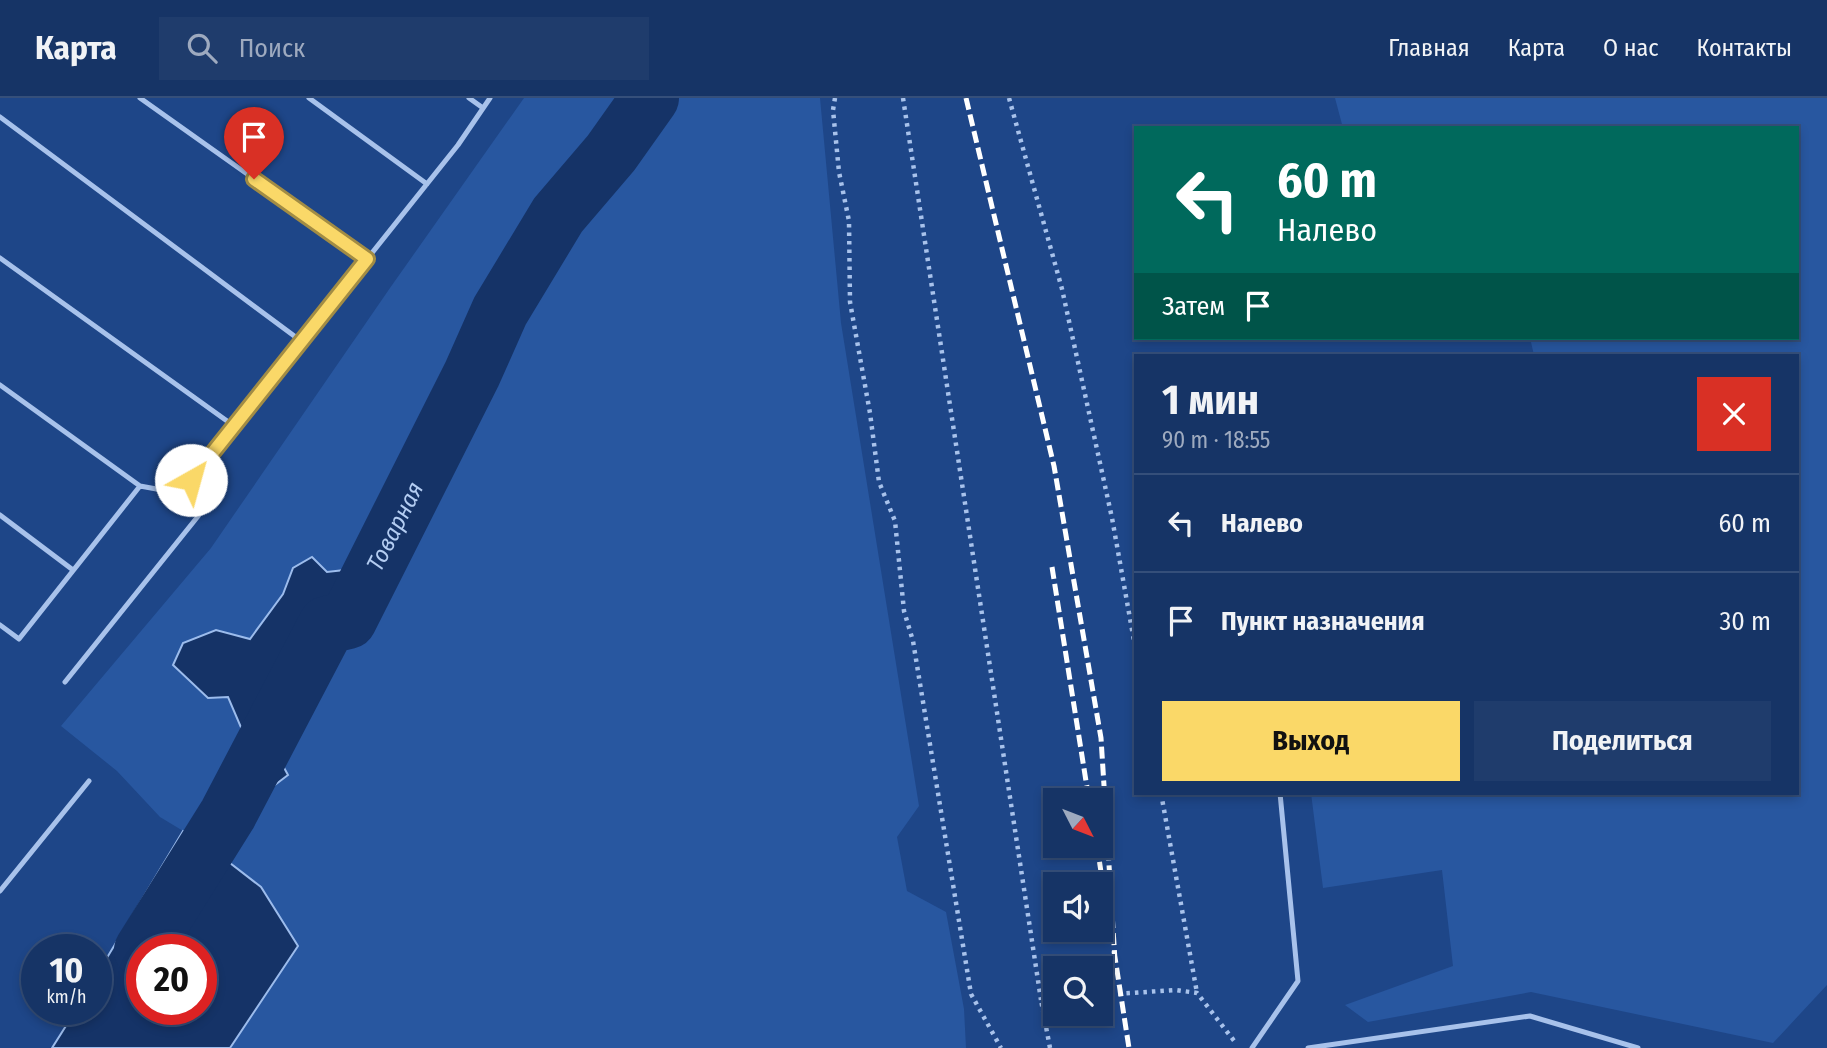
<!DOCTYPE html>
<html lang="ru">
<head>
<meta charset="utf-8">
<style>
	:root { --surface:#163466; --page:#1f3c6c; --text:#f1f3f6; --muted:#9eaabf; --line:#354f7a; --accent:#fad868 }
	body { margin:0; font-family:"Fira Sans Condensed",sans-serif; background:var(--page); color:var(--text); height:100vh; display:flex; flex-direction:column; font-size:26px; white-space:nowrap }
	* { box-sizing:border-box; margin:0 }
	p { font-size:23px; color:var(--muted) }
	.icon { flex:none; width:38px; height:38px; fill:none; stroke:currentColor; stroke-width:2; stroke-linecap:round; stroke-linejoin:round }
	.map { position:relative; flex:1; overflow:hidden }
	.side { position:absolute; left:1134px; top:256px; width:665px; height:441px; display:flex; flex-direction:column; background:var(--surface); border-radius:0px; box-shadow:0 4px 10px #0003,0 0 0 2px var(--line) }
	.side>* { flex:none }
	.guide { position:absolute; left:1134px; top:28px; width:665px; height:214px; border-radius:0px; box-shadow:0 4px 10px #0003,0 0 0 2px var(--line); background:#00695c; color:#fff; overflow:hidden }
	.needle { width:46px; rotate:132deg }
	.controls { position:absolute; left:1043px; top:690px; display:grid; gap:14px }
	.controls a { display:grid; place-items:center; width:70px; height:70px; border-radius:0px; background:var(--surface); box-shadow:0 4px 10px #0003,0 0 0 2px var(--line); font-size:35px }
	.speed { position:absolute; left:21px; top:836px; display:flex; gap:14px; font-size:35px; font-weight:700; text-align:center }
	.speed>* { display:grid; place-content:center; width:91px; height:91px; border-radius:50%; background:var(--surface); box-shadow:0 4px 10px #0003,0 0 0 2px var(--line); line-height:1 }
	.speed small { font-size:18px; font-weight:400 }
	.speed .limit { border:10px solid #d22; background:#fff; color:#111 }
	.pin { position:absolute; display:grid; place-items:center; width:60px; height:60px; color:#fff; margin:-72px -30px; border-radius:50% 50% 50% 0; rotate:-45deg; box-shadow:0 0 7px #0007 }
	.pin .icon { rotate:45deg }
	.me { position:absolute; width:77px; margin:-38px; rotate:38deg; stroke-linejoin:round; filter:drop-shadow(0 0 5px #0008) }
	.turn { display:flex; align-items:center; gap:24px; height:147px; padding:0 28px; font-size:32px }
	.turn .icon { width:91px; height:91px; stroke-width:2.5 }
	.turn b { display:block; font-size:49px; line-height:60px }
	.then { display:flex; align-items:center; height:66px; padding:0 28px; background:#0003; gap:14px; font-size:26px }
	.round { display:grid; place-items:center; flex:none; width:74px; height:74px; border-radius:0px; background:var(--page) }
	.head { display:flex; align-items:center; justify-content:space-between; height:119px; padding:0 28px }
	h1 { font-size:42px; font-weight:700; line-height:52px }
	.primary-button { display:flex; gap:14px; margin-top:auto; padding:14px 28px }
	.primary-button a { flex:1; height:80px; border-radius:0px; background:var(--accent); color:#111; font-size:28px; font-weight:700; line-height:80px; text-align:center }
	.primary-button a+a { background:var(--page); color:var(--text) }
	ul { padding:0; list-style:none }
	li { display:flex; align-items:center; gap:21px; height:98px; padding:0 28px; border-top:2px solid var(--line) }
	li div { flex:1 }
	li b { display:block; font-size:26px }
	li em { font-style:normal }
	header { display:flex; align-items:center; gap:42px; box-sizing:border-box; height:98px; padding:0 35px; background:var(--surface); border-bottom:2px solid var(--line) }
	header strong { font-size:33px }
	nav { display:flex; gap:38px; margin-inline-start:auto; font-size:24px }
	.search { width:490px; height:63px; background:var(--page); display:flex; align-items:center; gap:18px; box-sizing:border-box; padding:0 24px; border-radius:0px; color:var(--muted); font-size:26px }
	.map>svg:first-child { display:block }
	.green { fill:#2857a0; fill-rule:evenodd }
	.water { fill:#153367; stroke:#9cbcec; stroke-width:2; fill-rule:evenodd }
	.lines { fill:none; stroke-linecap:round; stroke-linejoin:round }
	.river { stroke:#153367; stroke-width:58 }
	.path { stroke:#a8c2eb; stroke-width:4.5; stroke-dasharray:3.5 5; stroke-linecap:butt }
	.service { stroke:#a8c2eb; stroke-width:5 }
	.rail { stroke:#fff; stroke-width:5; stroke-dasharray:12 5; stroke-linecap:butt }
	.route-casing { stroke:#a28c44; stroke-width:18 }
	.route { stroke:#fad868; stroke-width:12 }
	.labels { text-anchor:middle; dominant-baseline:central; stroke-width:7; stroke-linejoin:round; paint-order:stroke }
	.water-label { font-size:24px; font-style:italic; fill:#b4cdf2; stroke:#1e4688 }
</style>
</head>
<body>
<header>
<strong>Карта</strong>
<div class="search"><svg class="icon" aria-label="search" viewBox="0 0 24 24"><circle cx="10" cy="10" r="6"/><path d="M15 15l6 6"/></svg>Поиск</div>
<nav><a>Главная</a><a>Карта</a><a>О нас</a><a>Контакты</a></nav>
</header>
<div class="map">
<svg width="1827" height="950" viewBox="0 0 1827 950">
	<rect width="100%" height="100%" fill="#1e4688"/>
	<path class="green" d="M524 0H820L841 225 919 708 897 739 907 793 946 814 964 911 966 950H230L298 848 208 748 160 719 117 673 61 628 211 450 390 190ZM293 470 327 474 348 522 329 545 318 579 294 602 275 653 214 705 245 669 243 634 227 599 208 600 173 568 216 532 250 541 283 496Z
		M1335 0H1827V887L1773 945 1531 894 1368 924 1345 907 1453 868 1442 772 1323 790 1311 695H1797V257H1534L1530 240H1797V30H1343Z"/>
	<path class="water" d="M312 459 327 474 354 471 348 522 329 545 318 579 294 602 275 653 288 677 263 696 228 716 214 705 245 669 243 634 228 599 208 600 173 567 183 545 216 532 250 541 283 496 293 470Z
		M183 733 208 748 261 789 298 848 230 950H52L76 912H96V878ZM142 852H201V912H142Z"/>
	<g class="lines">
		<path class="river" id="s1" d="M143 852 228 716 327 527 348 522 472 276 500 213 558 117 611 55 650 0"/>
		<path class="path" d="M835 0 833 12 839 74 849 123 850 204 870 315 879 384 895 423 904 513 913 543 971 896 1001 950
			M903 0 1041 902
			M1009 0 1062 191 1112 420 1136 554
			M1161 695 1197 895
			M1101 897 1176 892 1197 895 1235 944
			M1050 950 1041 902H1055"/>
		<path class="service" d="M140 0 367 161
			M309 0 427 86
			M469 0 483 10
			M0 19 301 243
			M0 160 234 328
			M0 287 140 388
			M0 417 73 472
			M0 527 19 541 140 388 173 394
			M65 584 199 417 173 394 191 382 458 47 490 0
			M0 793 89 683
			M1252 950 1298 883 1280 695
			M1308 950 1530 918 1638 950"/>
		<path class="rail" d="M966 0 1054 368 1101 640 1115 862
			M1052 469 1089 702
			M1097 747 1101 774
			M1114 853 1129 950"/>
	</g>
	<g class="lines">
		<g class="route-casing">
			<path id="route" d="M191 382 367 161 254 81"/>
		</g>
		<use href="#route" class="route"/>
	</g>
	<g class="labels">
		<g class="water-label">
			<text stroke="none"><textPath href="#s1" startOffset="500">Товарная</textPath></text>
		</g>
	</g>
</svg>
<div class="controls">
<a><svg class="needle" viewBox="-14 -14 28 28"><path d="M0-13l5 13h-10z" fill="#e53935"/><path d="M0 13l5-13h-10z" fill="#9eaabf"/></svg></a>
<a><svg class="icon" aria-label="sound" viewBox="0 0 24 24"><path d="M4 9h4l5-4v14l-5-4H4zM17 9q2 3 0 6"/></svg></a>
<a><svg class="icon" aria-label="search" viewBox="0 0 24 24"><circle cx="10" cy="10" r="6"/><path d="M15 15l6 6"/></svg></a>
</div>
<div class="speed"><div>10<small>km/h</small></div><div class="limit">20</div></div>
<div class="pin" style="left:254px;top:81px;background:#d93025"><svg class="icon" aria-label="arrive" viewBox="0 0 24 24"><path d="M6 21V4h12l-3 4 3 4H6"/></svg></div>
<svg class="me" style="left:191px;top:382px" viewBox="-20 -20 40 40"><circle r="19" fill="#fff"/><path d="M0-13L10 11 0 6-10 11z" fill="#fad868"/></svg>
<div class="guide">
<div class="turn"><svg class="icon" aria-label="left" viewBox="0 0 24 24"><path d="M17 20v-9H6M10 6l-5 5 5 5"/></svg><div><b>60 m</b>Налево</div></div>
<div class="then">Затем<svg class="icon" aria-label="arrive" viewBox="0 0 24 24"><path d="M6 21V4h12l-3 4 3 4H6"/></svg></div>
</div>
<section class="side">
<div class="head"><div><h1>1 мин</h1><p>90 m · 18:55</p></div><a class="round" style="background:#d93025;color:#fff"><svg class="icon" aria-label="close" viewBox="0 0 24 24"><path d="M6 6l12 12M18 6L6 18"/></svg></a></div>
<ul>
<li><svg class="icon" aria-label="left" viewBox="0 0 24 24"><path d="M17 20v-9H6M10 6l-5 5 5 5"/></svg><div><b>Налево</b></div><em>60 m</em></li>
<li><svg class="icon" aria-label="arrive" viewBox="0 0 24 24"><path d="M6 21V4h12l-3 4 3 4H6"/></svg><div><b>Пункт назначения</b></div><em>30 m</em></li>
</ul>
<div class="primary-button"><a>Выход</a><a>Поделиться</a></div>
</section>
</div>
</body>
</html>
